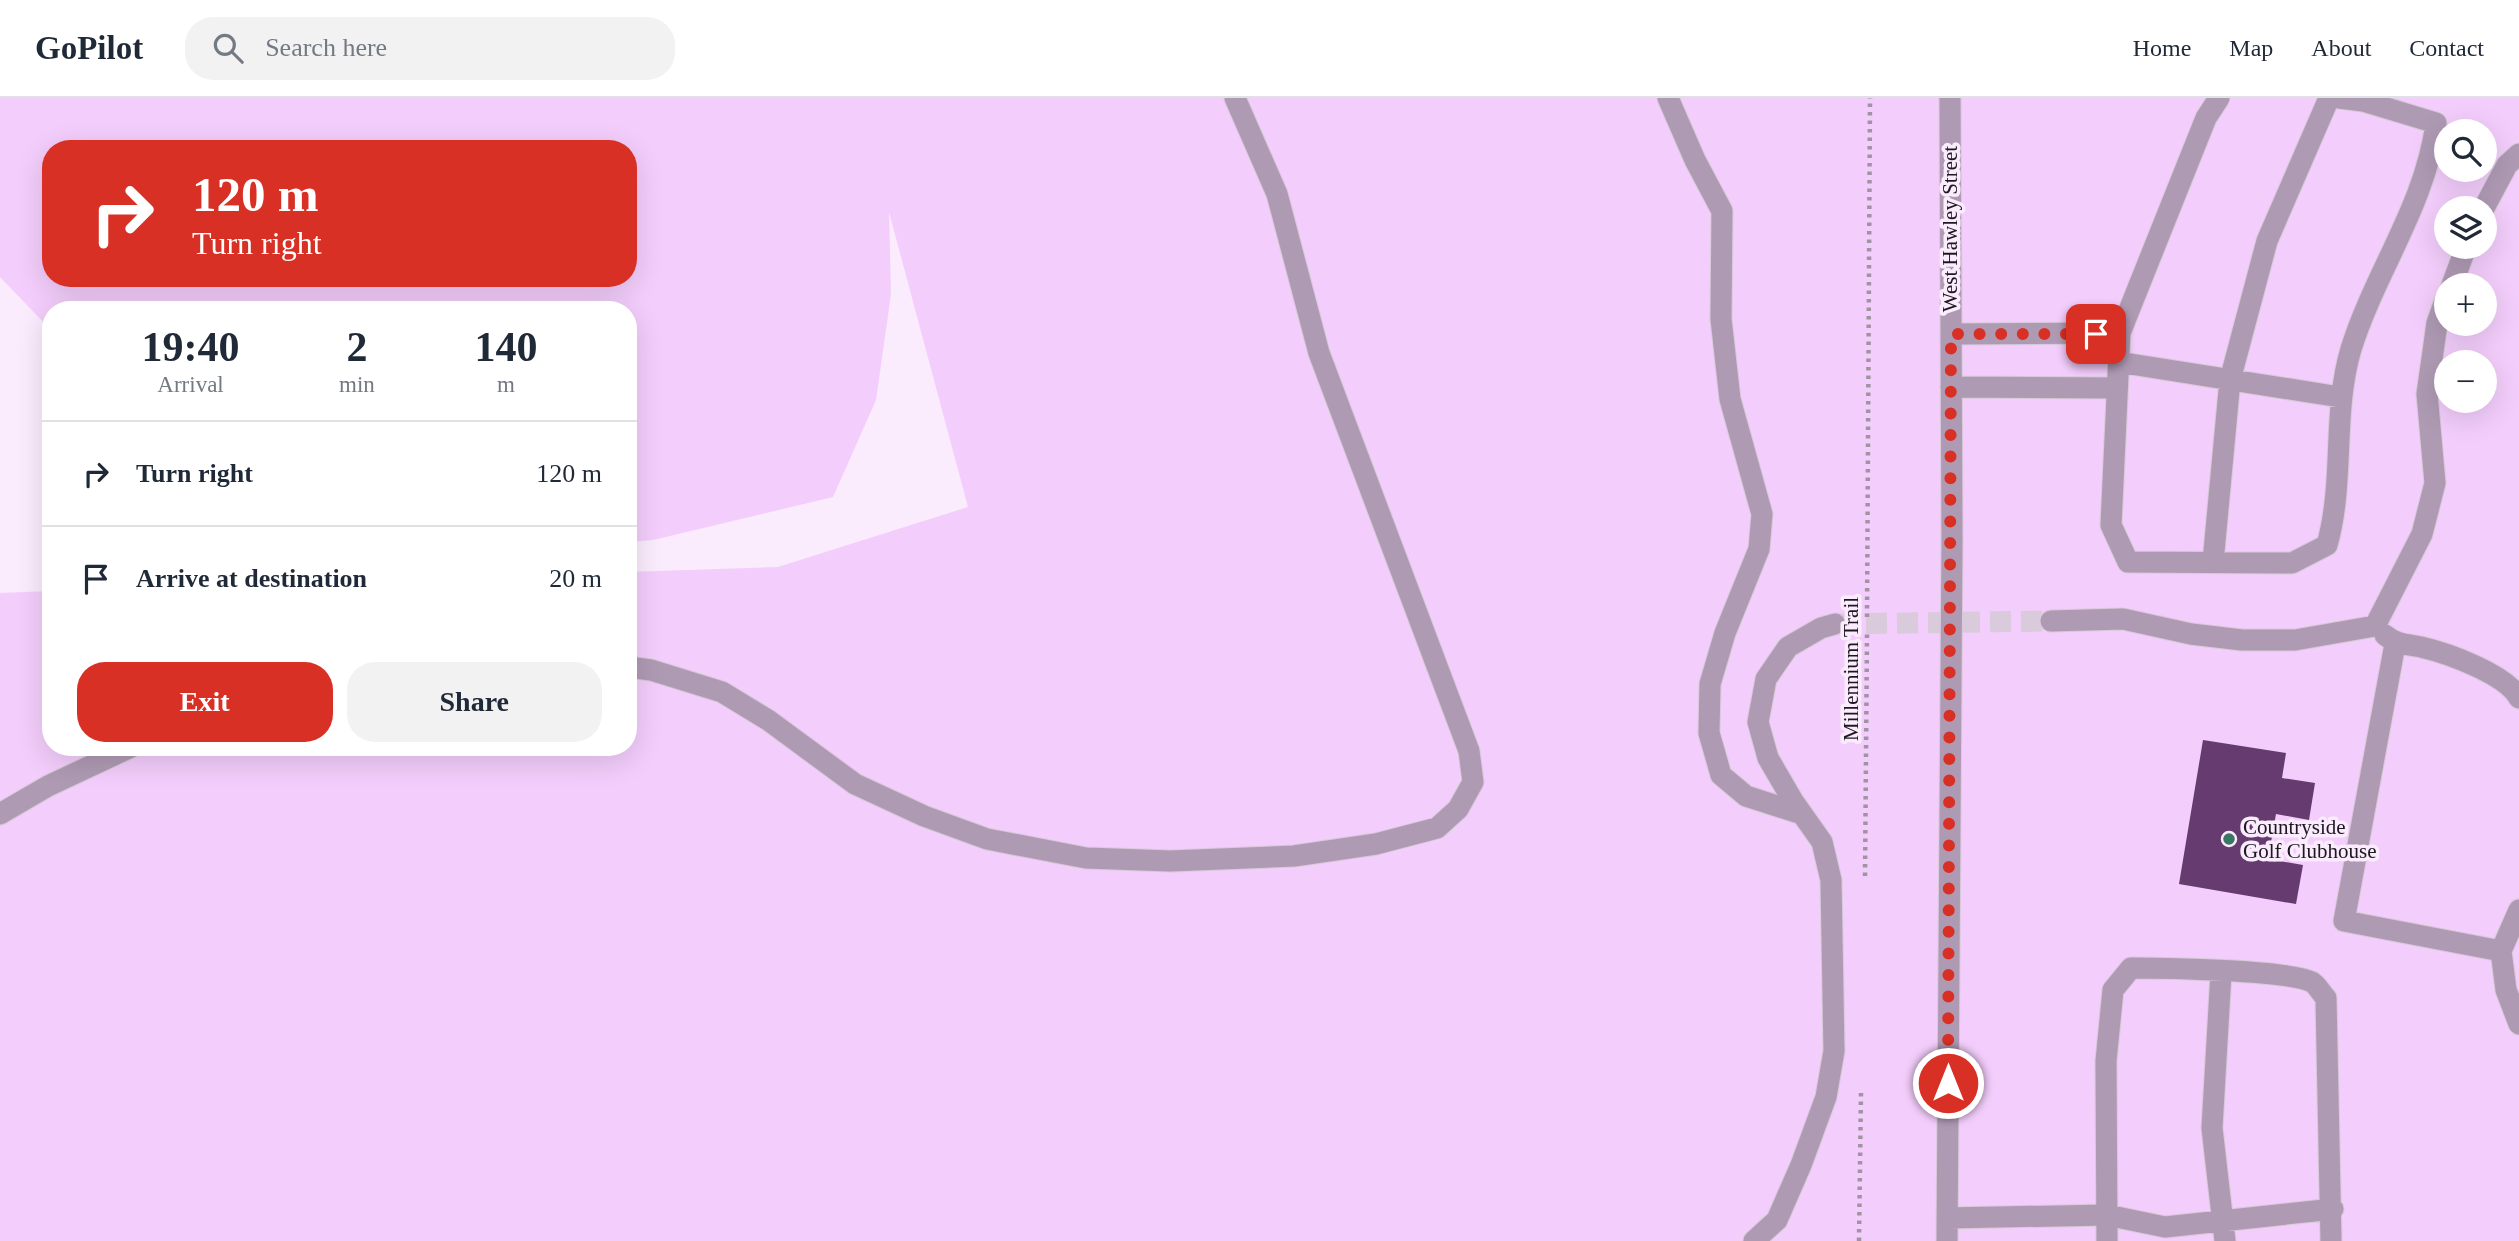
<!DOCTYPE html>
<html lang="en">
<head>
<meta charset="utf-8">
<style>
	:root { --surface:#fff; --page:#f2f2f3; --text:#1f2937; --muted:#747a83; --line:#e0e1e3; --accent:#d93025 }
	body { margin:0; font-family:"Times New Roman",serif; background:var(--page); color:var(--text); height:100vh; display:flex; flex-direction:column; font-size:26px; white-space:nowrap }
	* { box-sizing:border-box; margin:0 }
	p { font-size:23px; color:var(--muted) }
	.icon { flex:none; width:38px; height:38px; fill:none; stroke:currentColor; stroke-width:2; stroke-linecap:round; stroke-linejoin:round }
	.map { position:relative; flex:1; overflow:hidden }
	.drawer { position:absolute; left:42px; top:203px; width:595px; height:455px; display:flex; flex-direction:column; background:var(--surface); border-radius:28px; box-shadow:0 7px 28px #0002 }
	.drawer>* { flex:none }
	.hud { position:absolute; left:42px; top:42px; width:595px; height:147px; border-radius:28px; box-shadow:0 7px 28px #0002; background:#d93025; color:#fff; overflow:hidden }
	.fabs { position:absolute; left:2434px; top:21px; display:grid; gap:14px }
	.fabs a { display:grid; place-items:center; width:63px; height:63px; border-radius:50%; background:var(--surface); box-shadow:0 7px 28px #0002; font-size:35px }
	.pin { position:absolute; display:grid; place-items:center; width:60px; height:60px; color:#fff; margin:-30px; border-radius:14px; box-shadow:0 4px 10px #0006 }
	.me { position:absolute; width:77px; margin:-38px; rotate:0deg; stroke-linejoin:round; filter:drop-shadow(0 0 5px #0008) }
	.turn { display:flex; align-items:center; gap:24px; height:147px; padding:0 35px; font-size:32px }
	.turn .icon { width:91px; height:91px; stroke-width:2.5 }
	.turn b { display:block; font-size:49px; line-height:60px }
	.eta { display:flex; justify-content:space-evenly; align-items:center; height:119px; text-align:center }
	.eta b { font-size:42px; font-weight:800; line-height:49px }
	.cta { display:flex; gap:14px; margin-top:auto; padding:14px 35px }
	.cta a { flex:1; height:80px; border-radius:28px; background:var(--accent); color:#fff; font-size:28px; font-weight:800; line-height:80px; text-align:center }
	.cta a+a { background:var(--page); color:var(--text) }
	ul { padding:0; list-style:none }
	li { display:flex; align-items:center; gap:21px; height:105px; padding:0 35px; border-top:2px solid var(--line) }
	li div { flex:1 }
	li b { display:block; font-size:26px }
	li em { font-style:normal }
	header { display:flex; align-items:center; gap:42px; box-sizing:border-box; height:98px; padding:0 35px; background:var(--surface); border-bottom:2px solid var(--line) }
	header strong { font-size:33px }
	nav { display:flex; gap:38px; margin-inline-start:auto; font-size:24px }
	.search { width:490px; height:63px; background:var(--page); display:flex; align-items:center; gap:18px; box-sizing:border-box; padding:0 24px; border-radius:28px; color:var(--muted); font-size:26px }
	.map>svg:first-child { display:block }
	.green { fill:#f3cdfb; fill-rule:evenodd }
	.building { fill:#663b6f }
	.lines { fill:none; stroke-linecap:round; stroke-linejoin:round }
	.minor-tunnel { stroke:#d9cbdc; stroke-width:21; stroke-dasharray:21 10; stroke-linecap:butt }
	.minor-casing { stroke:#d7c9d9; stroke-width:23 }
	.path { stroke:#a094a2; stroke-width:4.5; stroke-dasharray:3.5 5; stroke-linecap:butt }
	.minor { stroke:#af9ab3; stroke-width:21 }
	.route { stroke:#d93025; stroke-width:12; stroke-dasharray:0 21.6 }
	.poi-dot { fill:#397763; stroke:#faebfd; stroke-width:2.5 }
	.labels { text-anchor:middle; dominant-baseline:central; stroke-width:7; stroke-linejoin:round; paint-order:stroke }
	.street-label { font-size:21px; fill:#1d171f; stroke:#faebfd }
	.poi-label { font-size:21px; fill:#1d171f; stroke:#faebfd; text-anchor:start }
</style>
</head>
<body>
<header>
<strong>GoPilot</strong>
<div class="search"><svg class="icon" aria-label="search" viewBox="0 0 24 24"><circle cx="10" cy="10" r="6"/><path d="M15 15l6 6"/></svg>Search here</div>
<nav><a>Home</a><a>Map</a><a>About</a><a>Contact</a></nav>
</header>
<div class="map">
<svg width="2519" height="1143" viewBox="0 0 2519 1143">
	<rect width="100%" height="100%" fill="#faebfd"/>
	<path class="green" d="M0 0H2519V1143H0V495L51 493V649H628V474L778 469 968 409 889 114 891 196 876 302 833 399 653 442 628 444V212H51V232L0 179ZM2446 33H2485V72H2446ZM51 51H628V180H51ZM2446 110H2485V149H2446ZM2446 187H2485V226H2446ZM2446 264H2485V303H2446Z"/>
	<path class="building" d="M2203 642 2286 655 2282 680 2315 685 2309 722 2276 716 2268 761 2303 767 2296 806 2179 786Z"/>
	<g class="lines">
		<path class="minor-tunnel" d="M1835 526 2051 523"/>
		<g class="minor-casing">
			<path id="minor" d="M1668 0 1695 62 1722 113 1721 221 1730 301 1762 416 1759 451 1725 535 1710 586 1709 635 1721 677 1746 698 1802 716
				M2219 0 2206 20 2120 235 2111 427 2128 464 2292 465 2327 447C2345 383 2332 315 2351 251 2375 174 2426 106 2436 25L2363 3 2339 0
				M2484 110 2507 67 2519 56
				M2452 187 2466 149
				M1951 236 2120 235
				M2118 264 2340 299
				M1951 289 2116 290
				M2213 464 2230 282 2267 143 2329 0
				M2051 523 2123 521 2191 536 2242 542H2295L2375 528 2422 436 2435 385 2427 296 2437 225 2446 200
				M2385 537C2397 547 2406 546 2421 549 2447 555 2506 576 2519 600
				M2395 546 2344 823 2501 853
				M628 569 651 572 722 594 768 622 855 686 924 718 987 741 1086 760 1170 763 1294 758 1376 746 1437 730 1458 711 1473 684 1469 653 1319 255 1277 96 1235 0
				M0 716 48 688 131 649
				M2519 812 2501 853 2506 892 2519 926
				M2221 875 2212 1030 2225 1143
				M1947 1120 2107 1117 2165 1129 2333 1111
				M1754 1143 1777 1122 1801 1067 1826 999 1834 953 1831 782 1822 744 1793 703 1768 660 1758 624 1766 581 1788 549 1821 530 1835 526
				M1947 1143 1952 443 1950 0
				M2107 1143 2106 963 2113 892 2131 870C2162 870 2289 872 2312 884 2317 887 2322 896 2326 900L2331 1143"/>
		</g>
		<path class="path" d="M1867 519 1870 0
			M1865 778 1867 535
			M1859 1143 1861 993"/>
		<use href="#minor" class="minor"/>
	</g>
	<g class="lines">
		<path class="route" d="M1948 985 1951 236H2096"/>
	</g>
	<circle class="poi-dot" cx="2229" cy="741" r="7"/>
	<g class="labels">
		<g class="street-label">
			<text transform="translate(1950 131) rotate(-90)">West Hawley Street</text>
			<text transform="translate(1851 571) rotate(-90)">Millennium Trail</text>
		</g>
		<g class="poi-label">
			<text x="2243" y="729">Countryside<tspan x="2243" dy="24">Golf Clubhouse</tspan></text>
		</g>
	</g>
</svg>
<div class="fabs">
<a><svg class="icon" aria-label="search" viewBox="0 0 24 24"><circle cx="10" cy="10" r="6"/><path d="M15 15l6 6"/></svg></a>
<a><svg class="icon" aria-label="layers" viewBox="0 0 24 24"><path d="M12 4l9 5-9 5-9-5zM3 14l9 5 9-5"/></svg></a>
<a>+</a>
<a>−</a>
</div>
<div class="pin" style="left:2096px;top:236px;background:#d93025"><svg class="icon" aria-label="arrive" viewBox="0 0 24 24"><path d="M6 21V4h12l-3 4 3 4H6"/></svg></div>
<svg class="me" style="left:1948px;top:985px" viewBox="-20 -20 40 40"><circle r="17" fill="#d93025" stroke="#fff" stroke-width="3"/><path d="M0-11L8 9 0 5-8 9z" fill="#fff"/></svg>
<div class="hud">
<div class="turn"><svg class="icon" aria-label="right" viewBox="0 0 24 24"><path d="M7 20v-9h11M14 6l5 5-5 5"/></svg><div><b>120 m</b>Turn right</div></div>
</div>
<section class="drawer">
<div class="eta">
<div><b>19:40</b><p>Arrival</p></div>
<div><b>2</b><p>min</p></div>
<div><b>140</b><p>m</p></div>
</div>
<ul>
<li><svg class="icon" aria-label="right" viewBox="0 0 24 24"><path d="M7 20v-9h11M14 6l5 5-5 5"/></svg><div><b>Turn right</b></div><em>120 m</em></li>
<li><svg class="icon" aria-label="arrive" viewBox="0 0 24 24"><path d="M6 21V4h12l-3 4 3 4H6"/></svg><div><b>Arrive at destination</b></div><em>20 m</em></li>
</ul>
<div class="cta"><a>Exit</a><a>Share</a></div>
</section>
</div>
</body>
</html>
